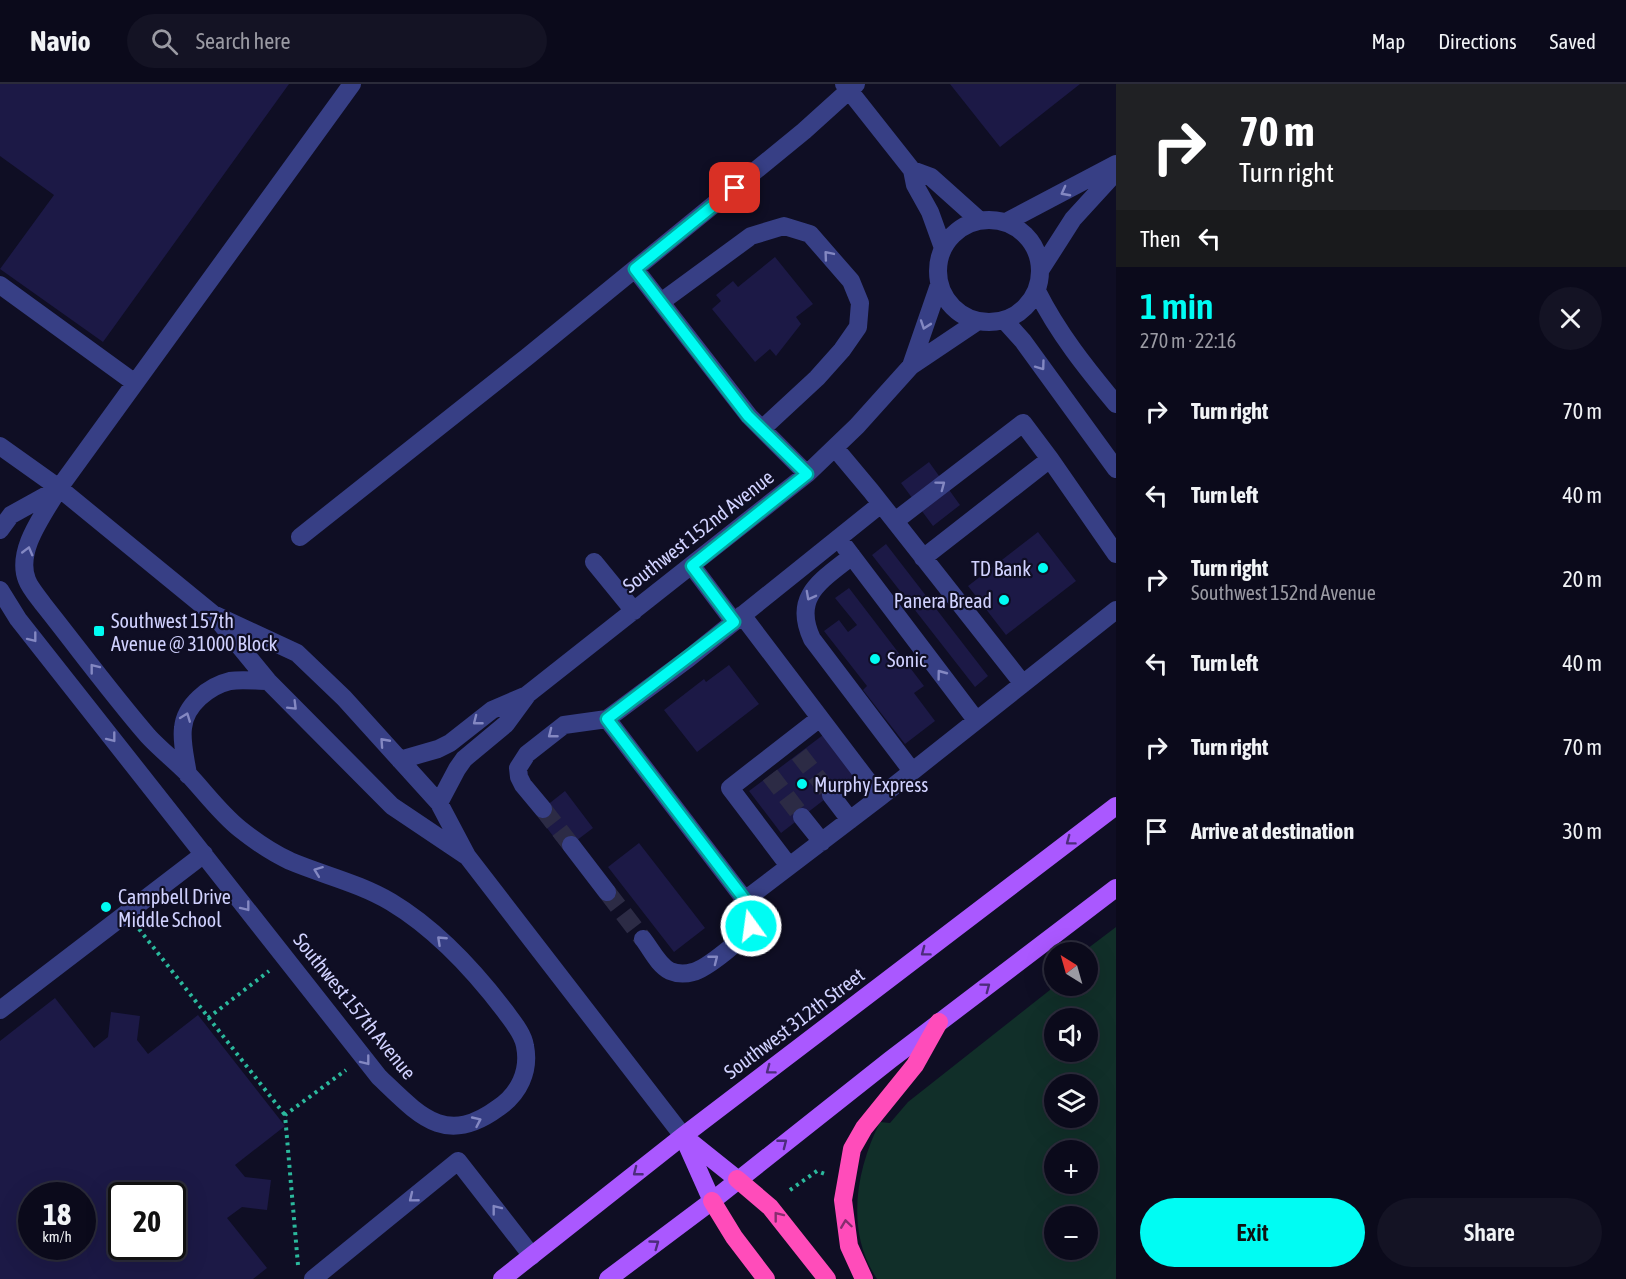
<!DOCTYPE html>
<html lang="en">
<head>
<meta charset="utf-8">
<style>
	:root { --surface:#0b0a1b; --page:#141324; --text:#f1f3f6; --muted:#9a9aa3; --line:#2b2b3a; --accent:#00fcf3 }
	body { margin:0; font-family:"Asap Condensed",sans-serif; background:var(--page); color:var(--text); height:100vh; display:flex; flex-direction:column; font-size:22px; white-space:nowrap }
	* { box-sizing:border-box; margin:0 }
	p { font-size:20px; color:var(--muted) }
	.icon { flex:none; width:33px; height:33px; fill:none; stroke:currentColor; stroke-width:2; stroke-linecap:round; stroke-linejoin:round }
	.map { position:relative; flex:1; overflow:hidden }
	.details { display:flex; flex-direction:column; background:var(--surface); width:510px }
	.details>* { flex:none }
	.guide { background:#202124; color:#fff; overflow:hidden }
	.needle { width:39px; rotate:323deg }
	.fabs { position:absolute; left:1044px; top:858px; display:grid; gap:12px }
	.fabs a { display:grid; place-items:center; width:54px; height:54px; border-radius:50%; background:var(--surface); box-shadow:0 6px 24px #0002,0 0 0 2px var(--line); font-size:30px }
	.speed { position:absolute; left:18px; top:1098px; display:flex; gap:12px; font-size:30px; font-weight:700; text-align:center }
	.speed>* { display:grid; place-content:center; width:78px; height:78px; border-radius:50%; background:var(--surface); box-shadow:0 6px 24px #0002,0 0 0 2px var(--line); line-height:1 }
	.speed small { font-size:15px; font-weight:400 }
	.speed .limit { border:3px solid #111; border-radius:9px; background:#fff; color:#111 }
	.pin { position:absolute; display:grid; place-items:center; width:51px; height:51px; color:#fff; margin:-26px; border-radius:12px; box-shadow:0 3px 9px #0006 }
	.me { position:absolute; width:66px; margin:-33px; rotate:346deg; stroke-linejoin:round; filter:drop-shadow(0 0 4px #0008) }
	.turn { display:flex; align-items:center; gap:21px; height:126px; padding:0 24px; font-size:27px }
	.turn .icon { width:78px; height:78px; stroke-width:2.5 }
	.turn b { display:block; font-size:42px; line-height:51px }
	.then { display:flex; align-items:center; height:57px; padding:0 24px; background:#0003; gap:12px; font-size:22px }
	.round { display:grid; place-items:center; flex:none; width:63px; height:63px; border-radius:32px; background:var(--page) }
	.summary { display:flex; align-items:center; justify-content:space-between; height:102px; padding:0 24px }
	h1 { font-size:36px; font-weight:600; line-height:45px; color:var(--accent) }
	.action { display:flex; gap:12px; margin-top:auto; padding:12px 24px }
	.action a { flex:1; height:69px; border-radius:36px; background:var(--accent); color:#111; font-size:24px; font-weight:600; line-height:69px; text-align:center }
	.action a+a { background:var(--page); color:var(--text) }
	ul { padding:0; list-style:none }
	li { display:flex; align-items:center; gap:18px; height:84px; padding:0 24px }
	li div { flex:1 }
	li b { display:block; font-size:22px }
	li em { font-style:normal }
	header { display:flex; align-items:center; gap:36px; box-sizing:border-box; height:84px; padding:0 30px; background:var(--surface); border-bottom:2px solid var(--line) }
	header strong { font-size:28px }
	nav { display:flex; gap:33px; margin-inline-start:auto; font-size:21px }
	.search { width:420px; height:54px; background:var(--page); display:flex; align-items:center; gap:15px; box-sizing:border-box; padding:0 21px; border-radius:33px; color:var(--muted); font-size:22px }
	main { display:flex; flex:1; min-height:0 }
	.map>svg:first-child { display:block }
	.green { fill:#112f29; fill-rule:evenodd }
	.building { fill:#1c1946; fill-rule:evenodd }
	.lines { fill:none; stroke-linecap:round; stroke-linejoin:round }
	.minor-tunnel { stroke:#2c2b45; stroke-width:18; stroke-dasharray:18 9; stroke-linecap:butt }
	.path { stroke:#2bb99d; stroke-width:4; stroke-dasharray:3 4.5; stroke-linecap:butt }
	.minor { stroke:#373f85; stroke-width:18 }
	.major { stroke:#aa58ff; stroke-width:18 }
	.highway { stroke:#ff4cba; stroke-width:18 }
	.oneway { stroke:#8488c2 }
	.oneway2 { stroke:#4d2c7c }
	.oneway3 { stroke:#872d6f }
	.route-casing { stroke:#00a49e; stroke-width:15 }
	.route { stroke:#00fcf3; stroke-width:10 }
	.poi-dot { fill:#00fcf3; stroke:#0f0e24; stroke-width:2 }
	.labels { text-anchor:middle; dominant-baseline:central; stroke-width:4.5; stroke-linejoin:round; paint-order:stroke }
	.street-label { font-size:20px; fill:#d1d2ff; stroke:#0f0e24 }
	.poi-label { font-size:20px; fill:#d1d2ff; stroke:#0f0e24; text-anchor:start }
</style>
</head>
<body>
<header>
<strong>Navio</strong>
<div class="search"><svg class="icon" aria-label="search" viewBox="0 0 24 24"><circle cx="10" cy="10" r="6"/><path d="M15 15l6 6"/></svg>Search here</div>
<nav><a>Map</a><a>Directions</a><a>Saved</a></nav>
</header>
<main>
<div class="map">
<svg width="1116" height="1195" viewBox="0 0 1116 1195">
	<rect width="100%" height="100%" fill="#0f0e24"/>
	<path class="green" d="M1116 843V1195H877C845 1147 856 1086 880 1038L890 1039 908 1018 1055 902H1088V868H1083ZM1054 934H1088V968H1054ZM1054 1000H1088V1034H1054ZM1054 1066H1088V1100H1054ZM1054 1132H1088V1166H1054Z"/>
	<path class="building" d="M0 0H289L103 258 0 185 54 111 0 72Z
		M950 0H1080L1000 63Z
		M775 173 813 220 796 233 801 240 776 272 770 265 755 278 712 225 721 217 716 211 733 197 738 203Z
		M929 378 960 421 933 442 901 399Z
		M1038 448 1076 497 1006 551 968 502Z
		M886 460 988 592 975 603 872 471Z
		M849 504 924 602 914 609 935 637 905 660 863 606 867 602 824 547 839 536 848 548 857 541 835 514Z
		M729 581 759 620 697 668 664 626 704 595 706 598Z
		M823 651 855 692 781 749 749 707Z
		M565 707 593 744 564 766 536 730Z
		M639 759 705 844 674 868 608 783Z
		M55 914 94 964 108 953 111 928 140 932 137 956 148 970 198 931 285 1042 235 1081 245 1093 271 1096 267 1126 242 1123 227 1134 267 1184 253 1195H0V957ZM32 1112H82V1162H32ZM122 1112H172V1162H122Z"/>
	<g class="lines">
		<path class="minor-tunnel" d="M799 670 831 711
			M770 691 802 733
			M543 725 571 761
			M607 808 643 855"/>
		<path class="path" d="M139 845 285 1031
			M208 934 269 887
			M790 1106 817 1087 825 1090
			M298 1181 285 1031 346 986"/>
		<path class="minor" d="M844 0 912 86 915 101 930 128 943 164
			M912 86 931 93 979 136
			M938 187a51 51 0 1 1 102 0a51 51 0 1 1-102 0Z
			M1006 138 1116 80
			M635 185 749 332 807 390
			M1041 185 1073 135 1116 88
			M0 201 135 299
			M1037 207C1058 249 1086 284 1116 320
			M661 218 751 152 784 142 810 150 851 197 860 219 858 243 842 266 817 294 762 345
			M1004 236 1023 257 1116 385
			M911 282 939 201
			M0 362 59 404 213 530 268 597 392 722 465 771
			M835 364 871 407 1023 600
			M895 437 1023 339 1050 375
			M0 446 11 431 58 405
			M300 453 527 273 804 47 856 0
			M845 463 976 636
			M852 472C821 497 792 512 812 555L912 687
			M923 474 1050 375 1116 470
			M594 478 634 527
			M692 482 734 538
			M0 506 18 535 379 993C419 1031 445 1063 498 1024 519 1010 530 987 525 962 523 949 512 937 505 927 473 885 436 845 391 818 359 799 323 791 290 777 273 769 255 757 240 745 220 729 205 708 187 689 174 676 160 665 148 652 111 609 78 564 43 520 38 513 30 504 27 496 15 466 45 429 59 404L352 0
			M213 530 297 569 344 614 439 719 467 772 683 1052
			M742 531 880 713
			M607 635 745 816C749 824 755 832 751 842 745 854 706 885 693 888 686 890 677 890 670 887 658 881 651 865 643 855
			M400 676 438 665 450 659 492 626 527 611
			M188 691C186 676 181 659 183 644 185 621 209 602 230 597 242 595 256 597 268 597
			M831 711 850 736
			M439 719 457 685 464 675 506 640 528 610 807 390 857 342 911 282 978 237
			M543 725 523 701 519 693 518 684 527 670 564 641 607 635 689 574 881 420
			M802 733 822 758
			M571 761 607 808
			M789 782 730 704 820 634
			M745 816 880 713 1116 526
			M0 926 204 770
			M313 1195 458 1077 532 1172"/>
		<path class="major" d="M683 1052 712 1117
			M687 1055 737 1095
			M502 1195 683 1052 1116 722
			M608 1195 712 1117 890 976 1116 804"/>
		<path class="highway" d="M737 1095 770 1123 827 1195
			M712 1117 734 1153 766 1195
			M864 1195 849 1162 843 1116 852 1065 864 1044 915 981 939 938"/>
	</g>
	<defs><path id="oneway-chevron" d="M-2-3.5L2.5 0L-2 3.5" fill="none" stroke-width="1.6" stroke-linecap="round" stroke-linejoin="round" transform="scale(1.5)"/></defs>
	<g class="oneway">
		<use href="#oneway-chevron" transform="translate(1065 108) rotate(152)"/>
		<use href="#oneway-chevron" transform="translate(828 171) rotate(-130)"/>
		<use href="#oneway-chevron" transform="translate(925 241) rotate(109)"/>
		<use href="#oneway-chevron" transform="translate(1041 282) rotate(54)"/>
		<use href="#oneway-chevron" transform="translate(941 401) rotate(-37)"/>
		<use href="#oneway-chevron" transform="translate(28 467) rotate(-75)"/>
		<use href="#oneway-chevron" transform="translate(810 512) rotate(118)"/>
		<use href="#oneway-chevron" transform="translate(33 554) rotate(52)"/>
		<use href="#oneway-chevron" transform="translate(94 584) rotate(-128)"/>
		<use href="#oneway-chevron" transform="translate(941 590) rotate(-127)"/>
		<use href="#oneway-chevron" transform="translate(293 622) rotate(45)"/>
		<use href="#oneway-chevron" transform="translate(186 633) rotate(-69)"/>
		<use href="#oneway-chevron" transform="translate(477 637) rotate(142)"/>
		<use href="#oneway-chevron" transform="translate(552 650) rotate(142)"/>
		<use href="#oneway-chevron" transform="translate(112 654) rotate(52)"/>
		<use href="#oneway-chevron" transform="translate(384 658) rotate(-132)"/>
		<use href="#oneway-chevron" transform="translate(318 787) rotate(-159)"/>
		<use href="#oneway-chevron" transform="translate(246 823) rotate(52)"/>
		<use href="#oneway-chevron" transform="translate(441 856) rotate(-137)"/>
		<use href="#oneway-chevron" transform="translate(714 875) rotate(-38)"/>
		<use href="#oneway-chevron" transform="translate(366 977) rotate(52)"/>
		<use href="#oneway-chevron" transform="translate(477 1037) rotate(-25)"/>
		<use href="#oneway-chevron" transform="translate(413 1114) rotate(141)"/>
		<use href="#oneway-chevron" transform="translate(496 1125) rotate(-128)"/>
	</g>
	<g class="oneway2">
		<use href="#oneway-chevron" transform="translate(1070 757) rotate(143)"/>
		<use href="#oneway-chevron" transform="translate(925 868) rotate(143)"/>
		<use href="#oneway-chevron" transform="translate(986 903) rotate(-37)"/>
		<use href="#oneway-chevron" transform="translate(770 986) rotate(143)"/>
		<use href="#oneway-chevron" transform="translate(783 1059) rotate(-38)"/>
		<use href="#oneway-chevron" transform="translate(637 1088) rotate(142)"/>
		<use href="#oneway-chevron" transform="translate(655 1160) rotate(-36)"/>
	</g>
	<g class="oneway3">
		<use href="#oneway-chevron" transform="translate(778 1132) rotate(-128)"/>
		<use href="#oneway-chevron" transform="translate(846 1140) rotate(-98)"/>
	</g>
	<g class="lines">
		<g class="route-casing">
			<path id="route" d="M735 104 635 185 748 332 807 390 692 482 734 538 607 635 745 816 752 831 751 842"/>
		</g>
		<use href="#route" class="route"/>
	</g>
	<g class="poi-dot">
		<circle cx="1043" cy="484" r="6"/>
		<circle cx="1004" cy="516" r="6"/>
		<rect x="93" y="541" width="12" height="12" rx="3"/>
		<circle cx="875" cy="575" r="6"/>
		<circle cx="802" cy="700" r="6"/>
		<circle cx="106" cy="823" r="6"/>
	</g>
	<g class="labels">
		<g class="street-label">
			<text transform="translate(698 447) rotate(-38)">Southwest 152nd Avenue</text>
			<text transform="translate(355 922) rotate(51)">Southwest 157th Avenue</text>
			<text transform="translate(794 939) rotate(-37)">Southwest 312th Street</text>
		</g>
		<g class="poi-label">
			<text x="1031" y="484" text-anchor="end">TD Bank</text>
			<text x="992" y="516" text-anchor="end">Panera Bread</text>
			<text x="111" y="536">Southwest 157th<tspan x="111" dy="23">Avenue @ 31000 Block</tspan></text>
			<text x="887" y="575">Sonic</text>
			<text x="814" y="700">Murphy Express</text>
			<text x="118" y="812">Campbell Drive<tspan x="118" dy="23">Middle School</tspan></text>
		</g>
	</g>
</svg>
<div class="fabs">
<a><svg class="needle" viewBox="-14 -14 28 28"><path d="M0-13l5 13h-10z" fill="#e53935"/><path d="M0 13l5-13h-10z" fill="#9a9aa3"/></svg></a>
<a><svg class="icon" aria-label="sound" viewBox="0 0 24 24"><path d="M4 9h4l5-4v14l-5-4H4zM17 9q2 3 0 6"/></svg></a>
<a><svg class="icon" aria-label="layers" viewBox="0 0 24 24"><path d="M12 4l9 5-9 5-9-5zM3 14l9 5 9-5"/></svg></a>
<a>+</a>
<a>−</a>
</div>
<div class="speed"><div>18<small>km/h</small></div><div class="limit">20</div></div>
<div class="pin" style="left:735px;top:104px;background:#d93025"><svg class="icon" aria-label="arrive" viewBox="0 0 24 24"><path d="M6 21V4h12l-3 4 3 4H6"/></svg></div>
<svg class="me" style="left:751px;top:842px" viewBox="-20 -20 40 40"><circle r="17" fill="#00fcf3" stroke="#fff" stroke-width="3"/><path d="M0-11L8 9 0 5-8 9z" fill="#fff"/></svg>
</div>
<section class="details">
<div class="guide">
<div class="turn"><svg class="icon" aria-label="right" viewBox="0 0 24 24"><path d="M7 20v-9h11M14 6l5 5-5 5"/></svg><div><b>70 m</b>Turn right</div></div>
<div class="then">Then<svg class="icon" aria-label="left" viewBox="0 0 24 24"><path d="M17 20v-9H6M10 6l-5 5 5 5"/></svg></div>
</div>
<div class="summary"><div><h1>1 min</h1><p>270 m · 22:16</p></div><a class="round"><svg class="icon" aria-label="close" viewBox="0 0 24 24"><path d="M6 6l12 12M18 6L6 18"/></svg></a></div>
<ul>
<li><svg class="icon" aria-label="right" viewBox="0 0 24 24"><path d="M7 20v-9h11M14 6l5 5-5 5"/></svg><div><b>Turn right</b></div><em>70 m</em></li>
<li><svg class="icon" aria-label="left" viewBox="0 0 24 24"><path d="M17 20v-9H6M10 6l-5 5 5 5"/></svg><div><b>Turn left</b></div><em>40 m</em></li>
<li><svg class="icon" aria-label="right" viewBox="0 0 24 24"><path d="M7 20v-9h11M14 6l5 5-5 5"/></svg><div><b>Turn right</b><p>Southwest 152nd Avenue</p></div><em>20 m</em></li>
<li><svg class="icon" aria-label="left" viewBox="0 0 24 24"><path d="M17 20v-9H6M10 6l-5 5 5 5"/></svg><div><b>Turn left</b></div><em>40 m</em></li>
<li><svg class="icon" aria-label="right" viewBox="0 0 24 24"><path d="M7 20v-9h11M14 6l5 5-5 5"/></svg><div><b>Turn right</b></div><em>70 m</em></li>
<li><svg class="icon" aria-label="arrive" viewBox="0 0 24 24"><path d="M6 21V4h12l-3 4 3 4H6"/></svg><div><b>Arrive at destination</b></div><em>30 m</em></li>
</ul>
<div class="action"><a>Exit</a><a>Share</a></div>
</section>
</main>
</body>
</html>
